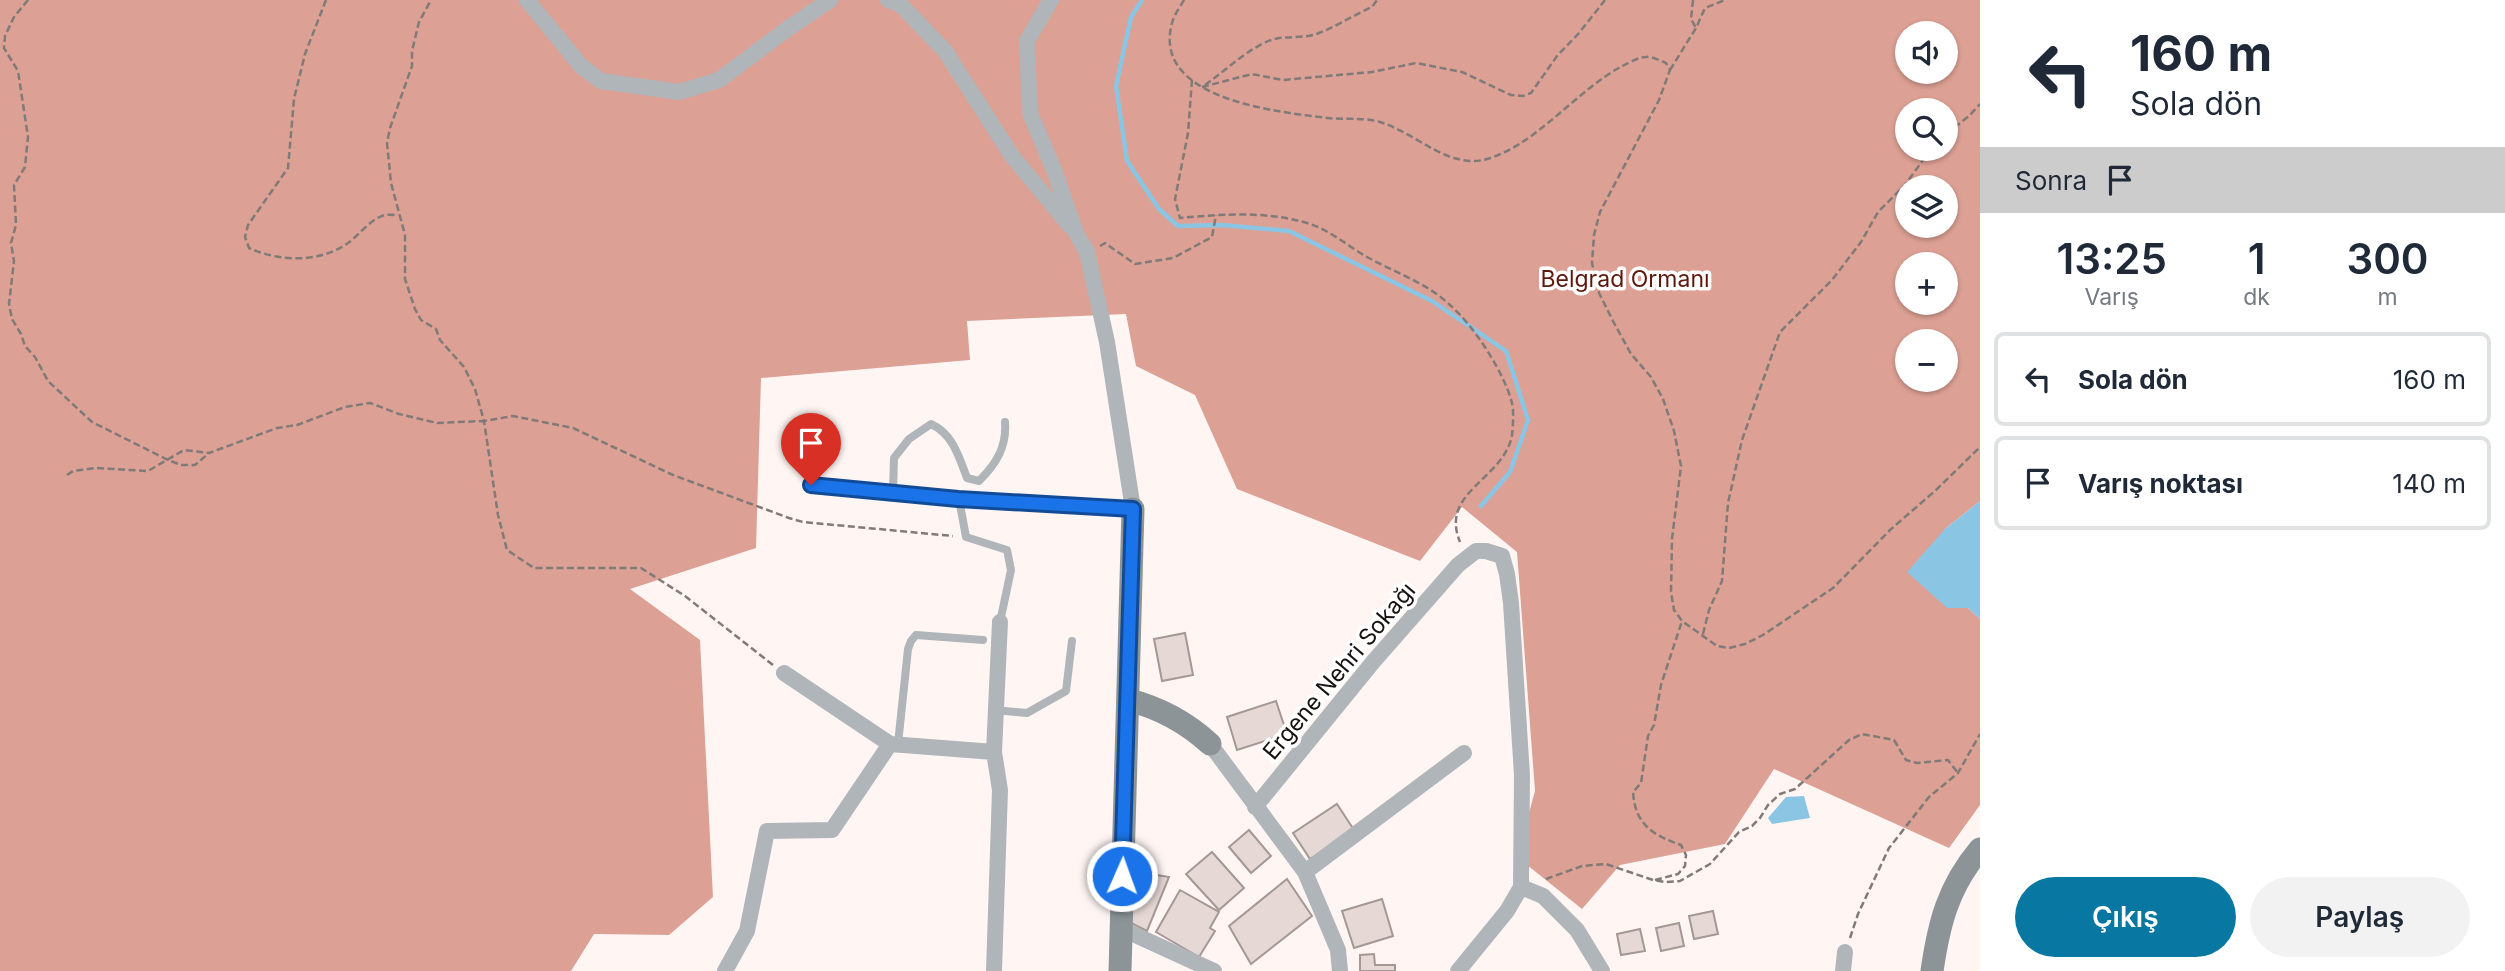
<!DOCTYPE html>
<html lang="tr">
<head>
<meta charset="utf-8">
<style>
	:root { --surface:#fff; --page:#f2f2f3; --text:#1f2937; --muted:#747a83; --line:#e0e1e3; --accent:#0877a1 }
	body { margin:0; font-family:Inter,sans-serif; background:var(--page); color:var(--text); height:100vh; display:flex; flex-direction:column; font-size:26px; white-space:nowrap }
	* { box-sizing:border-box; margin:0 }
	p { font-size:23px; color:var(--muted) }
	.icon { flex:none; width:38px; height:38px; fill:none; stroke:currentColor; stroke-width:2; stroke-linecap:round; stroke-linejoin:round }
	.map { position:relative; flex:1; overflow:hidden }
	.details { display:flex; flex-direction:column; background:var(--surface); width:525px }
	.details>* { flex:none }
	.top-card { background:#fff; color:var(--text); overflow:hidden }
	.tools { position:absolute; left:1895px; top:21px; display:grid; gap:14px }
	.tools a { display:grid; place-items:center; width:63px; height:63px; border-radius:50%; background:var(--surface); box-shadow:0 2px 5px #0004; font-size:35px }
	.pin { position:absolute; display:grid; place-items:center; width:60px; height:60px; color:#fff; margin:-72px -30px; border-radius:50% 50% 50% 0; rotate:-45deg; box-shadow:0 0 7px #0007 }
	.pin .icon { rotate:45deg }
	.me { position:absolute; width:77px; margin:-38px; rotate:2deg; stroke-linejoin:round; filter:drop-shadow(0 0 5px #0008) }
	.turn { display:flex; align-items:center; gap:24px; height:147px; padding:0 35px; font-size:32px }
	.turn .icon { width:91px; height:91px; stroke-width:2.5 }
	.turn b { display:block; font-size:49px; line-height:60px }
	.then { display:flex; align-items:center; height:66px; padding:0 35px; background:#0003; gap:14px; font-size:26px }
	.eta { display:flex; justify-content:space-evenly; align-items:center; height:119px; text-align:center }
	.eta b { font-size:42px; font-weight:600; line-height:49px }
	.button { display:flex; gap:14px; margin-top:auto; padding:14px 35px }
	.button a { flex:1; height:80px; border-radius:42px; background:var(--accent); color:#fff; font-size:28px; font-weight:600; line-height:80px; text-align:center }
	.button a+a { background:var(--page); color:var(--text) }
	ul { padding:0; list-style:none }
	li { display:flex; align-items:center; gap:21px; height:94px; margin:0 14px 10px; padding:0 21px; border:4px solid var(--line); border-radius:10px }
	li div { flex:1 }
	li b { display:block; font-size:26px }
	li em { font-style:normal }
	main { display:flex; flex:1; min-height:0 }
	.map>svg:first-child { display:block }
	.forest { fill:#dda094; fill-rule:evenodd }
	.water { fill:#8bc5e4 }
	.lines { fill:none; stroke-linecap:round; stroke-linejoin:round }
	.stream { stroke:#8bc5e4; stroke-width:4.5 }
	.building { fill:#e6d8d5; stroke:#a49794; stroke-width:2 }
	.path { stroke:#807a78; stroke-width:2.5; stroke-dasharray:7 3.5; stroke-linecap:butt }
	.lane { stroke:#afb5b8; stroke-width:8 }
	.street { stroke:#afb5b8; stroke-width:16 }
	.secondary { stroke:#8c9498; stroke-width:23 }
	.route-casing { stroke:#114b97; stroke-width:18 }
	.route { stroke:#1a73e8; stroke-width:12 }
	.labels { text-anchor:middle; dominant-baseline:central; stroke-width:7; stroke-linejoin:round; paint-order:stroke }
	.park-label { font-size:23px; fill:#5e170b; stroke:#fff }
	.street-label { font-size:23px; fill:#181312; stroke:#fff }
</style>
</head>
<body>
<main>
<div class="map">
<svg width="1980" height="971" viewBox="0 0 1980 971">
	<rect width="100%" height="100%" fill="#fff6f4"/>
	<path class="forest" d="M0 0H1980V501L1945 529 1968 608 1980 619V805L1949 848 1774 769 1725 844 1620 865 1582 909 1517 857 1535 791 1517 552 1462 507 1420 561 1237 489 1195 395 1136 366 1126 314 967 321 970 360 761 378 756 548 630 589 700 640 713 897 669 935 594 934 571 971H0ZM1908 33H1946V72H1908ZM1908 110H1946V149H1908ZM1908 187H1946V226H1908ZM1908 264H1946V303H1908ZM1908 341H1946V380H1908Z"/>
	<path class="water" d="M1980 501V619L1968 608H1947L1907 572 1945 529Z
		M1804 796 1810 818 1772 824 1768 818 1786 797Z"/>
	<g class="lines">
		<path class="stream" d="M1142 0 1131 17 1116 86 1127 161 1159 209 1178 226 1222 225 1289 231 1432 301 1506 351 1528 420 1510 472 1481 506"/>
	</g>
	<path class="building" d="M1185 633 1193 675 1162 681 1154 639Z
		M1276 701 1287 734 1237 750 1227 717Z
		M1337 804 1354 830 1310 859 1293 833Z
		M1249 830 1271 856 1251 873 1229 847Z
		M1212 852 1244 888 1219 910 1186 874Z
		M1133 871 1169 877 1147 931 1127 921Z
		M1287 879 1312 916 1251 964 1229 926Z
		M1180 890 1219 912 1210 928 1215 931 1199 957 1156 932Z
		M1382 899 1393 936 1354 948 1342 911Z
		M1713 911 1718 934 1694 939 1689 916Z
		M1679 923 1684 946 1661 951 1656 928Z
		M1640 929 1645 951 1621 955 1617 934Z
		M1374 954 1375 965H1395V971H1360V955Z"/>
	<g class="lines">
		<path class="path" d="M28 0 14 17 5 36 4 48 18 71 28 137 25 167 14 185 16 225 11 243 14 261 9 304 12 319 21 334 25 346 35 357 48 381 92 422 168 460 181 465H195L209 453
			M326 0 305 54 294 99 288 168 248 225 245 237 249 248C280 262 320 263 348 243 358 236 370 220 382 216 386 214 393 215 398 215
			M1184 0C1180 7 1174 15 1172 23 1151 100 1279 112 1328 118 1345 120 1363 117 1380 122 1416 133 1449 170 1487 159 1536 145 1576 91 1622 66 1629 63 1638 57 1646 57 1652 56 1661 61 1666 63L1670 70 1659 100 1600 212 1594 235 1592 263 1599 293 1613 321 1631 354 1651 377 1663 399 1674 431 1681 466 1672 539 1671 592 1674 610 1682 621 1717 646 1729 648 1745 644 1763 635 1833 588 1890 530 1936 490 1980 447
			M1693 0 1691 19 1696 28
			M1670 70 1696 28 1705 8 1725 0
			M1192 80 1188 133 1175 199 1180 218C1222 214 1266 211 1307 223 1328 229 1348 246 1367 257 1394 272 1427 283 1450 305 1474 326 1504 372 1512 403 1514 412 1513 426 1512 435 1504 480 1439 491 1460 542
			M1205 85C1226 70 1243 53 1266 42 1282 34 1302 40 1319 33 1337 26 1354 15 1372 7L1377 0
			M1202 87 1252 74 1283 80 1372 72 1416 63 1462 72 1511 95 1523 96 1531 93 1557 56 1579 33 1605 0
			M1946 134 1969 116 1980 104
			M1100 246 1105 243 1135 264 1173 258 1212 237 1216 215
			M67 475 73 471 96 468 148 471 184 450 209 453 277 428 297 425 345 407 370 403 399 414 437 423 484 421 475 389 464 367 440 340 436 329 421 320 415 309 405 279V235L391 183 387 143 390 128 412 66V51L419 22 431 0
			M1703 634 1709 610 1722 581 1728 503 1742 440 1780 332 1832 280 1861 242 1878 212 1905 185 1931 149
			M773 665 685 596 641 568H534L507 550 498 515 484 421 513 416 573 428 673 475 789 518 803 522 953 536
			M1546 879 1582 866 1606 864 1653 880 1665 882 1680 881 1710 864 1739 832 1752 826 1760 818 1768 805 1780 794 1795 789 1849 740 1862 734 1894 740 1906 760 1917 763 1948 760 1958 773
			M1655 880 1678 874 1685 866 1686 855 1681 845C1652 835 1635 824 1633 792L1641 783 1648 736 1654 725 1661 685 1682 621
			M1850 938 1858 914 1889 848 1929 797 1958 773 1980 734"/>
		<path class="lane" d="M893 493 894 458 909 439 931 424C953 434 959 457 967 478L979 481C996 464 1007 447 1005 422
			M959 499 966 537 1007 550 1011 570 1000 622
			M995 710 1027 713 1066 691 1072 641
			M898 744 908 649 911 641 916 635 983 640"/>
		<path class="street" d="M527 0 581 66 601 81 679 92 719 80 787 29 830 0
			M888 0 900 4 945 51 1012 156 1070 226
			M812 485 959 499 1133 509 1107 342 1087 252 1076 233 1054 170 1030 113 1027 41 1051 0
			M784 673 890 744 994 752
			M1210 744 1305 872 1338 950 1340 971
			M1255 807 1373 662 1458 565 1476 551H1486L1502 556 1507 574 1511 603 1522 775 1521 887 1507 911 1458 971
			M1305 872 1464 753
			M1521 887 1543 896 1577 930 1602 971
			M1120 928 1214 971
			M725 971 747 931 767 831 832 830 890 744
			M994 971 1000 790 994 752 1000 622
			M1843 971 1845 952"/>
		<path class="secondary" d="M1129 700C1160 708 1186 722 1210 744
			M1120 971 1133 509
			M1932 971C1939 923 1948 887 1980 849"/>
	</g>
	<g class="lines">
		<g class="route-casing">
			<path id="route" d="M811 485 958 499 1133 509 1122 876"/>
		</g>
		<use href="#route" class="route"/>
	</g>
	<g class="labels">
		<g class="park-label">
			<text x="1625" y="279">Belgrad Ormanı</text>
		</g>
		<g class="street-label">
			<text transform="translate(1339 671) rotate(-50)">Ergene Nehri Sokağı</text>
		</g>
	</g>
</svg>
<div class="tools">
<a><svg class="icon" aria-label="sound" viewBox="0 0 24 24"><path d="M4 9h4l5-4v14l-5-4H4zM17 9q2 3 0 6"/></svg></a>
<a><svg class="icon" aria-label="search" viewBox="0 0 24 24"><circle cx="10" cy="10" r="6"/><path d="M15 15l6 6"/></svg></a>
<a><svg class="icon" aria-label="layers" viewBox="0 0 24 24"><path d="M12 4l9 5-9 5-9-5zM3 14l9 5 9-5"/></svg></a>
<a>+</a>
<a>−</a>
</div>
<div class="pin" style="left:811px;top:485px;background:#d93025"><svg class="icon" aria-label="arrive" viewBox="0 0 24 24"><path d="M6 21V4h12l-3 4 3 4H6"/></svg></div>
<svg class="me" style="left:1122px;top:876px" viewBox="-20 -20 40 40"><circle r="17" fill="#1a73e8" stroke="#fff" stroke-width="3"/><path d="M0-11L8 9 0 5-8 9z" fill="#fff"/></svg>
</div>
<section class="details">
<div class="top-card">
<div class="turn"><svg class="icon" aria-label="left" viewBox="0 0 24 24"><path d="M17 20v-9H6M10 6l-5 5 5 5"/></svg><div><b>160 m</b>Sola dön</div></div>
<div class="then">Sonra<svg class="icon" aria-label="arrive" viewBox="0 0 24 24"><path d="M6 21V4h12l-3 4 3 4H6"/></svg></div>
</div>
<div class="eta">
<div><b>13:25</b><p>Varış</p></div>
<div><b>1</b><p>dk</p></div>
<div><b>300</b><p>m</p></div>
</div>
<ul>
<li><svg class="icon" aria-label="left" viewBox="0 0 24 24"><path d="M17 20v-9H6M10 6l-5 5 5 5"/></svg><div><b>Sola dön</b></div><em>160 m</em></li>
<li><svg class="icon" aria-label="arrive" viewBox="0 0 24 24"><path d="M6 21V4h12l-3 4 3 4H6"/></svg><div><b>Varış noktası</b></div><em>140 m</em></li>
</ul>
<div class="button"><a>Çıkış</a><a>Paylaş</a></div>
</section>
</main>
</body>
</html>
